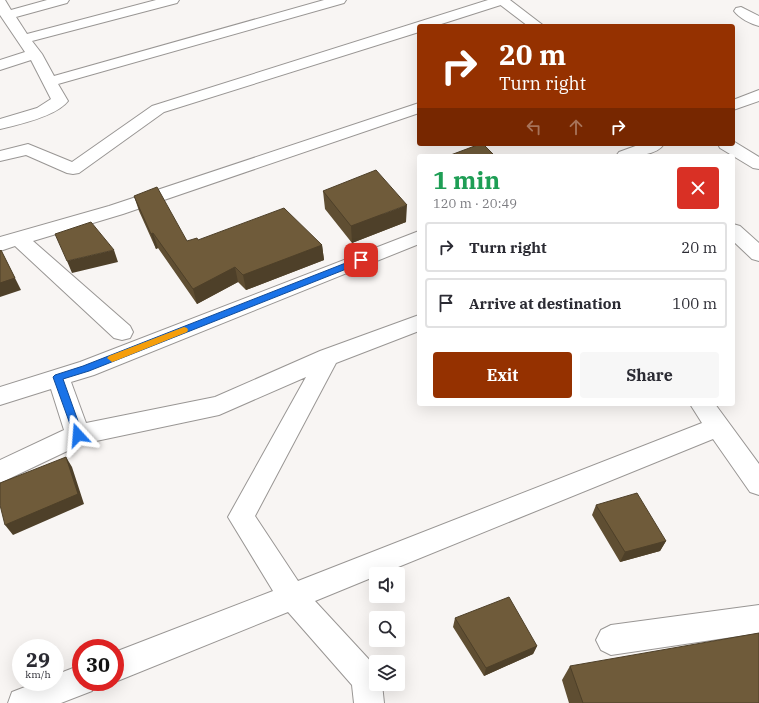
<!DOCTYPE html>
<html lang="en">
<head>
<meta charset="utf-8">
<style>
	:root { --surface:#fff; --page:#f7f7f7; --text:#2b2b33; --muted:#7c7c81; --line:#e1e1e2; --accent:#953100 }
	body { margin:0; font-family:"IBM Plex Serif",serif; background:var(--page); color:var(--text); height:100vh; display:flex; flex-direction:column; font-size:15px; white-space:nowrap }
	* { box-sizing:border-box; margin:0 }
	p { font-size:13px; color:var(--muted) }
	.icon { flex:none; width:22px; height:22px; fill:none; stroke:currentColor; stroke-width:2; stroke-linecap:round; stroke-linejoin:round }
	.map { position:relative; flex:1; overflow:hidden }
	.sheet { position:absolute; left:417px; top:154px; width:318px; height:252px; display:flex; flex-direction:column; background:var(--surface); border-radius:4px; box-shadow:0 4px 16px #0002 }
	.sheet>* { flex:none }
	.hud { position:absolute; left:417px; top:24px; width:318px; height:122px; border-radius:4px; box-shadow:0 4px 16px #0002; background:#953100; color:#fff; overflow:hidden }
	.controls { position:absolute; left:369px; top:567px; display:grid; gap:8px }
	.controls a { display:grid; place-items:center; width:36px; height:36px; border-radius:4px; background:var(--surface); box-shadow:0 4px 16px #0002; font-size:20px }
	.speed { position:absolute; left:12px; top:639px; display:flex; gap:8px; font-size:20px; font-weight:700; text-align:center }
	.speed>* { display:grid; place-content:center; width:52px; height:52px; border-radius:50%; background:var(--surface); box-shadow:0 4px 16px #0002; line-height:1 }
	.speed small { font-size:10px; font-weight:400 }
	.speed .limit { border:6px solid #d22; background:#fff; color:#111 }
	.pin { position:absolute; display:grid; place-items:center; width:34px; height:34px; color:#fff; margin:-17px; border-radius:8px; box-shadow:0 2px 6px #0006 }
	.me { position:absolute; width:44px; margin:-22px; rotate:341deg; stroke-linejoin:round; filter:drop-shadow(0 0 3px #0008) }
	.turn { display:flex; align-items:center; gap:14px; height:84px; padding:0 16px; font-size:18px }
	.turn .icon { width:52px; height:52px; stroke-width:2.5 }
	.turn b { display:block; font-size:28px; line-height:34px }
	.lanes { display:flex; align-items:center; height:38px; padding:0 16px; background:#0003; justify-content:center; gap:20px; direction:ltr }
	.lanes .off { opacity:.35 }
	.round { display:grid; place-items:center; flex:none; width:42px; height:42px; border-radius:4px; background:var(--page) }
	.overview { display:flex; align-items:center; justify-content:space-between; height:68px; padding:0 16px }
	h1 { font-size:24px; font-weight:700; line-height:30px; color:#1e9e55 }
	.action { display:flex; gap:8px; margin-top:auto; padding:8px 16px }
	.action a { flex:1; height:46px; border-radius:4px; background:var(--accent); color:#fff; font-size:16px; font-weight:700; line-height:46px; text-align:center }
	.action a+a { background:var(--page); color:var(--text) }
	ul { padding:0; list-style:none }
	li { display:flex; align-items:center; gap:12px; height:50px; margin:0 8px 6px; padding:0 8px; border:2px solid var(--line); border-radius:4px }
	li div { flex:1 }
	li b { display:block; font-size:15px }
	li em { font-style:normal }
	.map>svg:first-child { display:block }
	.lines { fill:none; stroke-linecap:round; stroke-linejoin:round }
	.street-casing { stroke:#999694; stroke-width:2 }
	.secondary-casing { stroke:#999694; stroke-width:2 }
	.street { fill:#fff; fill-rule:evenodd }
	.secondary { fill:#fff; fill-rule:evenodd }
	.wall { fill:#5f4e32 }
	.shaded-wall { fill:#4e4029 }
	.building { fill:#6f5b3a; stroke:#4e4029 }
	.route { fill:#1a73e8; stroke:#114b97 }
	.slow { fill:#f59e0b }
</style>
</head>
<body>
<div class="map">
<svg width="759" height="703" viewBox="0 0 759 703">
	<rect width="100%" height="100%" fill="#f8f5f3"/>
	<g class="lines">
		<g class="street-casing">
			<path id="street" d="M0 0H5L11 10 47 0H69L67 3 16 17 27 34 156 0H179L177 3 32 41 42 54 54 76 324 0H346L344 3 58 84 68 101C57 116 18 125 0 129V119L37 108 51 99 31 60 0 70V60L25 52 0 15Z
				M488 0H509L507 3 435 26H419V32L164 112 79 173 73 174 67 173 26 155 0 161V151L28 144 72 162 152 106Z
				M741 7 759 16V26C751 24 739 18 734 11L736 8Z
				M759 90V101L733 110V100Z
				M419 103V113L123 214 33 241 130 326 133 332 130 338 122 340 114 338 15 246 0 251V237L109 206Z
				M641 144H664C656 157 630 156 616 156L619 152Z
				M733 224 740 226 759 243V261L752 259 733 241Z
				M419 231V244L94 375 71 382 86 423 215 397 320 351 419 315V331L336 363 255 516 298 581 702 423 690 404H715L759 464V495L750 492 713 439 381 574H376V576L315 601 376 667V684H382L384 703H354L352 685 288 612 115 682V652L273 591 228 517 306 377 219 415 82 444 0 483V460L64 430 51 389 0 405V387L80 362Z
				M759 605V633L611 655 601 650 596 640 601 630 611 625Z
				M81 665V682H95L92 691 61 703H8L12 692 38 682H55V675Z"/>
		</g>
		<g class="secondary-casing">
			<path id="secondary" d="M494 0H510L544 26H528Z
				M733 141 759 157V169L753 168 720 148 718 144H733Z"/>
		</g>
		<use href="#street" class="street"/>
		<use href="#secondary" class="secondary"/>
	</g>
	<path class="wall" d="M323 191 406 222 352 243 325 209Z
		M134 196 187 241 198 240 322 245 324 260 246 290 238 282 197 304 158 248 156 249 139 211Z
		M596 505 666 541 660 551 620 562 592 515Z
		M455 618 537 646 533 654 484 676 453 627Z
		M570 666 759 703H569L562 680Z"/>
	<path class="shaded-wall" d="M407 205 406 222 352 243 351 226Z
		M153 233 158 248 156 249 151 234Z
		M322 245 324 260 246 290 243 275Z
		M1 250 21 290 0 297V283Z
		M114 250 118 262 72 273 67 261Z
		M235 267 238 282 197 304 193 289Z
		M66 457 72 467 84 504 13 535 5 525Z
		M666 541 660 551 620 562 625 552Z
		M537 646 533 654 484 676 486 668Z"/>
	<path class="building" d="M480 144H483L495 156H448Z
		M376 170 407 205 351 226 323 191Z
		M157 187 187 241 197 238 198 240 284 208 322 245 243 275 235 267 193 289 153 233 151 234 134 196Z
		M91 222 114 250 67 261 55 234Z
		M1 250 15 278 0 283V251Z
		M66 457 78 494 5 525 0 505V483Z
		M637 493 666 541 625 552 596 505Z
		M509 597 537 646 486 668 455 618Z
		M759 633V703H583L570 666Z"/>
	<path class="route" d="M361 257 364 258V262L89 371 63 379 83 435 82 438 78 439 75 438 53 377 55 375 83 366Z"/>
	<path class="slow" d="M184 327 187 328 188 330 187 332 115 361 112 362 107 358 109 356Z"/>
</svg>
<div class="controls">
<a><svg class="icon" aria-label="sound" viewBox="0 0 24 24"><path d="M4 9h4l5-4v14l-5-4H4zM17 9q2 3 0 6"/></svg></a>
<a><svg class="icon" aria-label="search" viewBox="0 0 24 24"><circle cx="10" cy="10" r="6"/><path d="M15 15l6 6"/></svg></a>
<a><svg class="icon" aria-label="layers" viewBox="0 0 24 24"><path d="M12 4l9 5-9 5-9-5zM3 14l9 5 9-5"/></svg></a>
</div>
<div class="speed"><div>29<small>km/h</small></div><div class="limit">30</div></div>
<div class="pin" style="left:361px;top:260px;background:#d93025"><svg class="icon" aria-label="arrive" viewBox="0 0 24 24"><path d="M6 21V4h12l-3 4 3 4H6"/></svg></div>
<svg class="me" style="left:78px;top:435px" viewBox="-20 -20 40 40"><path d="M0-17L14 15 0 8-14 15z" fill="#1a73e8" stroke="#fff" stroke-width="4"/></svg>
<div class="hud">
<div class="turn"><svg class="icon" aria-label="right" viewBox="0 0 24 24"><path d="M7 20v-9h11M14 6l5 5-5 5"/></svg><div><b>20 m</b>Turn right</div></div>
<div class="lanes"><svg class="icon off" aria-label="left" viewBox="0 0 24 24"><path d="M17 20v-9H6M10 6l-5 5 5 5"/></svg><svg class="icon off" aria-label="ahead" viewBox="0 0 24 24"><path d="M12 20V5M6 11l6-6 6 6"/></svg><svg class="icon" aria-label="right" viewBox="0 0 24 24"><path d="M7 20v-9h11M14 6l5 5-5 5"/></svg></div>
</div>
<section class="sheet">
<div class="overview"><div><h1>1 min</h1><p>120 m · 20:49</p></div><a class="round" style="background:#d93025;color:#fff"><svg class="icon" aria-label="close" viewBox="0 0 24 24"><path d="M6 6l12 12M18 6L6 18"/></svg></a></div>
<ul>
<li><svg class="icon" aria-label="right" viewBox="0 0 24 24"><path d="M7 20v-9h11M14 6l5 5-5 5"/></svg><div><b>Turn right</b></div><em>20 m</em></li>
<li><svg class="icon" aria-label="arrive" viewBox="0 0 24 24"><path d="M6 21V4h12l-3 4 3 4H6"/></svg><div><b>Arrive at destination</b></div><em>100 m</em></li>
</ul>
<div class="action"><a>Exit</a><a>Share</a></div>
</section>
</div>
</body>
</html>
